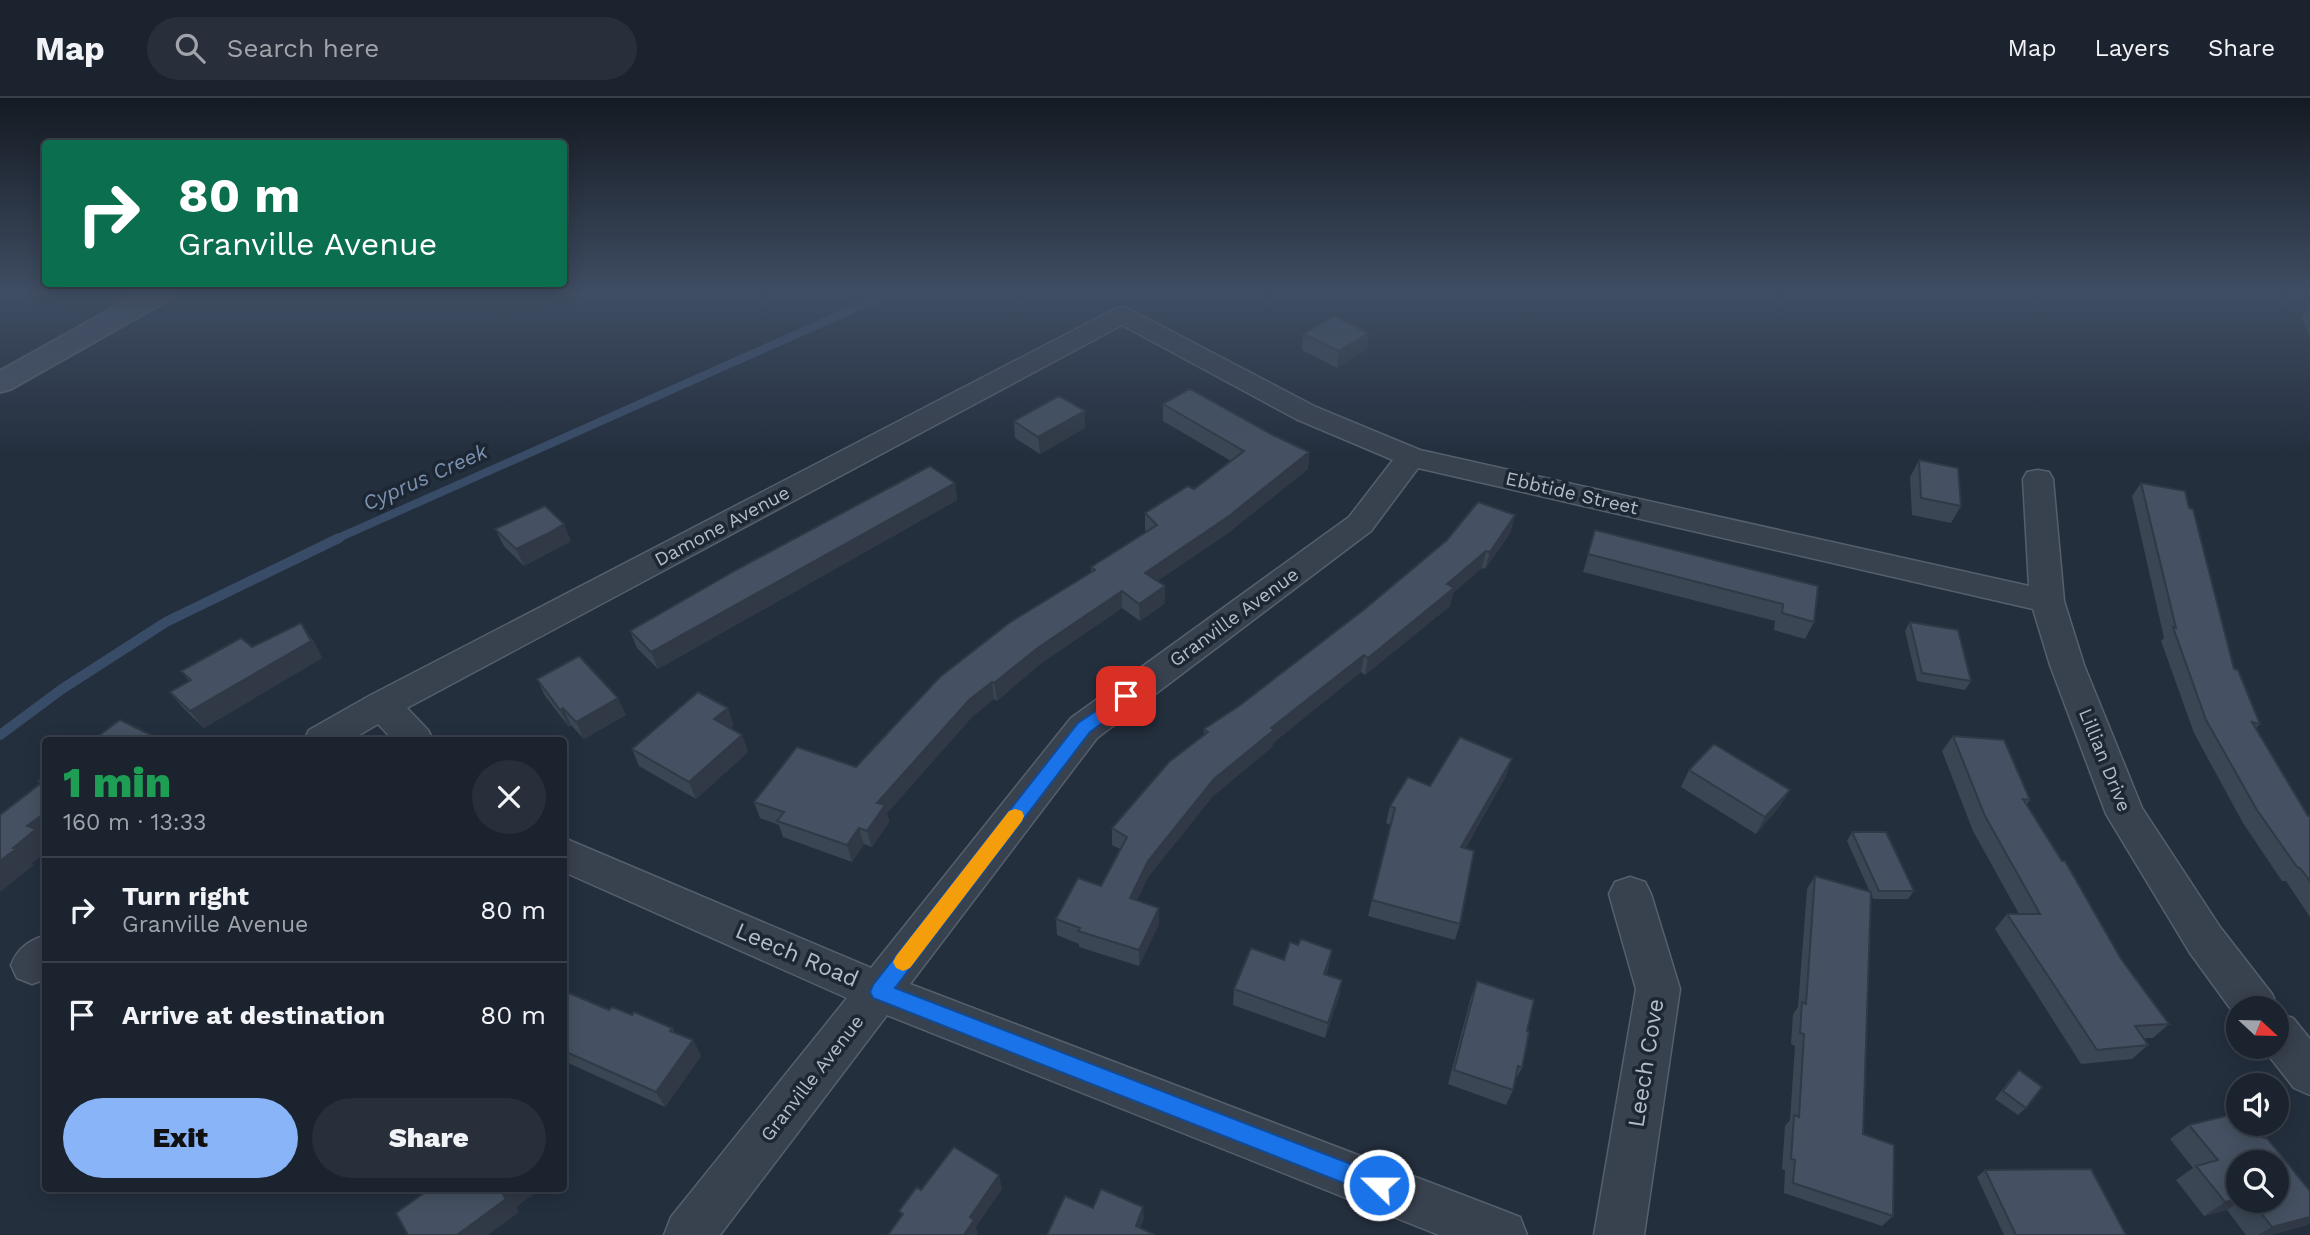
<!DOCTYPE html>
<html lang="en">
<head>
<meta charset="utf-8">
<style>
	:root { --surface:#1b232e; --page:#282f3a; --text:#f1f3f6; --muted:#a0a4aa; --line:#39404a; --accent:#8ab4f8 }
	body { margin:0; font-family:"Work Sans",sans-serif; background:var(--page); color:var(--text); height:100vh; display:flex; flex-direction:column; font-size:26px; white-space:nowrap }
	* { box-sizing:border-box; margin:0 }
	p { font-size:23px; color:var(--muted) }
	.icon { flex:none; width:38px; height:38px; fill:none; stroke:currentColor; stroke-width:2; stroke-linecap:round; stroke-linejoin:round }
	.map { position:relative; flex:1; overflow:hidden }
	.panel { position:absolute; left:42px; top:639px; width:525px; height:455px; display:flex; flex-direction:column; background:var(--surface); border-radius:7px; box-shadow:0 4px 18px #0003,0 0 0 2px var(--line) }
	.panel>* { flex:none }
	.top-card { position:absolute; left:42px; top:42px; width:525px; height:147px; border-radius:7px; box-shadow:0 4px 18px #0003,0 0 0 2px var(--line); background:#0b6e4f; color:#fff; overflow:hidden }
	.needle { width:46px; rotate:112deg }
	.controls { position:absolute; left:2226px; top:898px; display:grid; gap:14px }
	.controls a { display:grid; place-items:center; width:63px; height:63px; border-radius:50%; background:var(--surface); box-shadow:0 4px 18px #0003,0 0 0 2px var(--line); font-size:35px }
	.pin { position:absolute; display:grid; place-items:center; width:60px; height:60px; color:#fff; margin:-30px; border-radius:14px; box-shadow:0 4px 10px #0006 }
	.me { position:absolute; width:77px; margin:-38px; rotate:292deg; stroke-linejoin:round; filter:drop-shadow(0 0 5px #0008) }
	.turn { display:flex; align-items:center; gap:24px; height:147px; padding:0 21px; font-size:32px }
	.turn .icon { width:91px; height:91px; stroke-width:2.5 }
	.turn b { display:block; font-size:49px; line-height:60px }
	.round { display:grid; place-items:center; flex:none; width:74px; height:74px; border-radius:37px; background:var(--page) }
	.head { display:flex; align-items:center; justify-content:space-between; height:119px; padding:0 21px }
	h1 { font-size:42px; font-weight:800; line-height:52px; color:#1e9e55 }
	.cta { display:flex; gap:14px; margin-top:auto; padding:14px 21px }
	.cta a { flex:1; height:80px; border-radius:42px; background:var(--accent); color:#111; font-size:28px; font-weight:800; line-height:80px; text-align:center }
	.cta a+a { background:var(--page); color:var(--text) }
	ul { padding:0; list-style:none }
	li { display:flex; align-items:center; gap:21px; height:105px; padding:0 21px; border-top:2px solid var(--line) }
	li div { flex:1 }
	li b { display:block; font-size:26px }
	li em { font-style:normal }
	header { display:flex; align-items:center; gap:42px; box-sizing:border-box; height:98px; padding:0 35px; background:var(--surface); border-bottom:2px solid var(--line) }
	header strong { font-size:33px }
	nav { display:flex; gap:38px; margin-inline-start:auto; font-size:24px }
	.search { width:490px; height:63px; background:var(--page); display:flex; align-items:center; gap:18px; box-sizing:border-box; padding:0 24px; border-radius:38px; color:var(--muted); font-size:26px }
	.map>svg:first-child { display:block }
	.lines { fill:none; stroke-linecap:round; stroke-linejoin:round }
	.stream-far1 { stroke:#394c67; stroke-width:8 }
	.stream { stroke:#394c67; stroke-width:10 }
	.minor-casing { stroke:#565f6c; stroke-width:3 }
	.secondary-casing { stroke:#565f6c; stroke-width:4 }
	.minor { fill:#38414e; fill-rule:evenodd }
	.secondary { fill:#465061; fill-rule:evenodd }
	.wall { fill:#3b4654; fill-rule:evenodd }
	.shaded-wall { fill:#303945 }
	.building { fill:#455162; stroke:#303945; stroke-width:2 }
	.route { fill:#1a73e8; stroke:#114b97; stroke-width:2 }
	.slow { fill:#f59e0b }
	.labels { text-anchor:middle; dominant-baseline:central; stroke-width:7; stroke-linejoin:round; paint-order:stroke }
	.street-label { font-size:19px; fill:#b4bcc9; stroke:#1d2633 }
	.water-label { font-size:21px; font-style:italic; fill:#7c92b1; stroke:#1d2633 }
	.near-street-label { font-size:23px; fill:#b4bcc9; stroke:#1d2633 }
</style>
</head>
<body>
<header>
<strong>Map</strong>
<div class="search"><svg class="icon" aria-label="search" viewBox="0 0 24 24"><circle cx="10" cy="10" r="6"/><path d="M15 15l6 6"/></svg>Search here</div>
<nav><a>Map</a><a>Layers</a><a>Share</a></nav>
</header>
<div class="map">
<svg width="2310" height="1137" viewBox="0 0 2310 1137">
	<rect width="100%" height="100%" fill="#242f3e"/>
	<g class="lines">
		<path class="stream-far1" d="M336 441 887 196"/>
		<path class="stream" d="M0 637 62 591 166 524 339 440"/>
		<g class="minor-casing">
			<path id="minor" d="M1122 209 1131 212 1316 309 1420 352 2029 488 2023 381 2027 374 2038 372 2049 374 2053 381 2064 503 2084 567 2142 710 2220 829 2272 896 2278 910 2277 913V910H2238V921L2190 855 2106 716 2050 567 2033 511 1418 370 1371 433 1097 640 910 886 1502 1112 1520 1119 1527 1137H1439L887 917 720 1137H664L671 1119 847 900 564 774V740L871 870 1071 620 1349 419 1393 362 1296 321 1122 227 407 610 428 632 433 642H393L378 626 351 642H304L309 632 369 598 1113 212Z
				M1630 779 1645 784 1651 796 1680 891 1644 1137H1594L1636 891 1609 796 1615 784Z
				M46 837V881L32 886 17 880 11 867C18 850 28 843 46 837Z
				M2277 915 2293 920 2310 941V997L2294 990 2261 948H2277Z"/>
		</g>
		<g class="secondary-casing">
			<path id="secondary" d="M138 196H172L168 202 11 291 0 294V273Z"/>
		</g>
		<use href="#minor" class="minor"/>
		<use href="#secondary" class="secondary"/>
	</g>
	<path class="wall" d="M2307 210 2310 211V240L2301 219Z
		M1369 235 1367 251 1337 270 1302 252 1303 236Z
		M1163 306 1271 336 1309 354 1308 371 1228 435 1157 483 1165 505 1140 523 1122 510 1040 566 997 603 994 601 972 619 887 715 889 724 872 749 864 746 852 764 783 739 779 727 760 720 754 704 856 669 1091 475V469L1147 434 1145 432V415L1194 391 1231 363 1163 323Z
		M1014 323 1085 330 1040 356 1015 340Z
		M1919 362 1961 408 1951 425 1912 417 1910 379Z
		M955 385 957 402 658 571 637 550 630 533Z
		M2141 385 2234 571 2260 626 2255 631 2308 718H2310V819L2286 783H2282L2243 725 2194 635 2161 543 2164 540 2132 398Z
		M495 431 571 443 524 468 504 448Z
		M1595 432 1818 488 1814 524 1805 541 1774 532 1775 523 1583 474Z
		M1511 434 1485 471 1482 470 1453 495 1450 508 1365 577 1361 574 1273 645 1272 649 1213 698 1148 779 1137 802 1159 826 1139 868 1079 849V846L1057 837 1056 821 1101 788 1120 751 1112 747V730L1204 637V631Z
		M1910 524 1971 583 1965 592 1917 583 1905 533Z
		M313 542 322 560 204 630 184 611 170 594 189 583 181 573 252 549Z
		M537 581 626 617 584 641 571 627 569 629 545 598Z
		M734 627 730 630 742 637 748 654 696 701 639 668 632 651Z
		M1953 638 2030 702 2027 706 2121 861 2169 926 2153 940H2143L2148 947 2132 961 2081 966 1995 831 2007 816H2019L1973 733 1942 653Z
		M1689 672 1780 708 1756 736 1681 689Z
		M1506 678 1465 751 1460 826 1455 842 1368 818 1391 727 1386 725 1390 708 1430 688Z
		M1852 734 1914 793 1908 801H1873L1871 796 1863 1036 1893 1118 1882 1128 1784 1095 1785 1072 1782 1071 1785 1028 1790 1022 1795 948 1791 946 1793 916 1798 909 1807 791 1815 778 1870 794 1847 743Z
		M1284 862 1329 868 1326 877 1342 882 1339 898 1325 940 1233 907 1234 891Z
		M1477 883 1527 933 1522 970 1514 984 1513 992 1506 1007 1448 986 1471 899Z
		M564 893 609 912 632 917 672 930 675 935 693 942 701 958 665 1009 564 963Z
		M2019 972 2026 1010 2018 1017 1995 1001 2011 980Z
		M2238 1015V1026H2251L2264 1040H2267L2310 1093V1119L2299 1122 2310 1119V1125L2304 1128 2270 1137H2246L2227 1112 2204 1118 2176 1082 2193 1070 2170 1041 2189 1027ZM2238 1064H2277V1102H2238Z
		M1985 1072 2126 1137H2004L1977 1079Z"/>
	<path class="shaded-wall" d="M1369 235 1367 251 1337 270 1339 253Z
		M1085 313V330L1040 356 1038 339Z
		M1309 354 1308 371 1228 435 1145 492V475Z
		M955 385 957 402 658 571 651 554Z
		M1515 417 1511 434 1485 471 1490 454Z
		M564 426 571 443 524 468 516 451Z
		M1486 453 1482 470 1453 495 1450 508 1365 577 1368 560 1447 486Z
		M1165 488V505L1140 523 1139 506Z
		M1122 493V510L1040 566 997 603 994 585 1039 549Z
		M301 525 313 542 322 560 204 630 190 613Z
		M1364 557 1361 574 1273 645 1272 649 1213 698 1148 779 1130 816V800L1148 763 1214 681 1271 630Z
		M992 584 994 601 972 619 887 715 889 724 872 749 867 733 877 705 969 602Z
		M618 600 626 617 584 641 576 624Z
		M563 610 571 627 569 629 560 612Z
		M728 610 734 627 720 638 714 621Z
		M151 637 156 642H144Z
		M742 637 748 654 696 701 689 684Z
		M1512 661 1506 678 1456 766 1461 749Z
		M1790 692 1780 708 1756 736 1765 719Z
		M46 714V755L32 765 34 767 0 794V763L13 750 27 728Z
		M859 730 864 746 852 764 847 747Z
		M1159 810V826L1139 868V852Z
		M1332 852 1329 868 1321 892 1324 876Z
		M1342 882 1339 898 1325 940 1328 925Z
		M693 942 701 958 665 1009 656 994Z
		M999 1077 1002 1091 976 1129 978 1135 977 1137H964L970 1119Z
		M511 1090H530L534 1096 516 1109 519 1114 488 1137H457L503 1096Z
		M2238 1101V1102H2242L2227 1112 2204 1118 2225 1104Z
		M1143 1109 1144 1121 1137 1137 1136 1128Z
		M2310 1119V1125L2304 1128 2270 1137H2258L2272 1129Z"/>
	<path class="building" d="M1334 218 1369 235 1339 253 1303 236Z
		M1190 291 1271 336 1309 354 1229 418 1145 475 1165 488 1139 506 1122 493 1039 549 994 585 992 584 969 602 877 705 885 707 867 733 859 730 847 747 777 723 784 714 754 704 797 649 856 669 940 579 1009 525 1095 472 1091 469 1157 427 1145 415 1188 388 1194 391 1244 353 1163 306Z
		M1059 298 1085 313 1038 339 1014 323Z
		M1919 362 1958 370 1961 408 1921 400Z
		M930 368 955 385 651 554 630 533 736 472Z
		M2141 385 2185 393 2189 410 2193 411 2234 571 2238 572 2260 626 2252 624 2308 718H2310V783L2300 770 2297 769 2257 712 2206 622 2173 529 2176 530Z
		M1478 404 1515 417 1490 454 1486 453 1447 486 1454 490 1368 560 1364 557 1271 630 1274 632 1214 681 1148 763 1130 800 1159 810 1139 852 1078 833 1080 830 1056 821 1078 780 1101 788 1127 739 1112 730 1169 664 1208 634 1204 631 1239 608 1366 510 1447 442Z
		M545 408 564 426 547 436 516 451 495 431Z
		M1595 432 1818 488 1814 524 1782 515 1783 506 1588 456Z
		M1910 524 1958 532 1971 583 1922 575Z
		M301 525 311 543 190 613 170 594 191 582 181 573 241 540 252 549Z
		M579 558 618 600 576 624 563 610 560 612 537 581Z
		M698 594 728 610 714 621 742 637 689 684 632 651Z
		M120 622 151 637 144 642H93Z
		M1953 638 2004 642 2030 702 2023 701 2062 763H2065L2121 861 2169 926 2135 928 2148 947 2097 952 2007 816H2040L1985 718Z
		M1460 639 1512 661 1461 749 1474 753 1460 826 1372 802 1395 710 1390 708 1408 679 1430 688Z
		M1714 646 1790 692 1765 719 1689 672Z
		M46 677V714L27 728 36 731 13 750 16 751 0 763V717L41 685 38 683Z
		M1852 734H1886L1914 793H1879Z
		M1815 778 1871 794 1863 1036 1894 1047 1893 1118 1793 1085 1795 1062 1791 1061 1794 1017 1799 1019 1804 936 1800 935 1802 904 1806 906Z
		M1301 841 1332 852 1324 876 1342 882 1328 925 1234 891 1251 850 1284 862 1290 844 1298 847Z
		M1477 883 1534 902 1527 933 1529 934 1522 970 1518 968 1513 992 1454 972Z
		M564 893 609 912 612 909 632 917 634 914 672 930 670 933 693 942 656 994 564 953Z
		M2019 972 2042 989 2026 1010 2003 993Z
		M2238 1015V1026H2251L2264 1040H2267L2310 1093V1119L2272 1129 2251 1102H2277V1064H2238V1101L2225 1104 2196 1068 2218 1062 2189 1027Z
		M954 1049 999 1077 970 1119 974 1122 964 1137H888L903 1116 899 1113 917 1089 921 1092Z
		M2091 1071 2126 1137H2016L1985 1072Z
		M431 1090H511L503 1096 506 1101 457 1137H408L396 1115Z
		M1101 1091 1143 1109 1136 1128 1155 1137H1047L1065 1098 1093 1110Z"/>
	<linearGradient id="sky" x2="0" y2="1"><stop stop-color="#141a22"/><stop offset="0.55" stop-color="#3f4d63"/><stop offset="1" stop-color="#3f4d63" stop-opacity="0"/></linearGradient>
	<rect width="2310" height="355" fill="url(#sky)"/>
	<path class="route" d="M1126 593 1134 598 1132 603 1090 634 895 890 1387 1080 1390 1087 1387 1095 1379 1099 873 900 870 894 873 887 1078 625Z"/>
	<path class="slow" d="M1015 711 1022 713 1024 718 1022 723 910 870 903 873 896 870 893 864 896 858 1009 713Z"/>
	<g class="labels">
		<g class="street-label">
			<text transform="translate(1572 395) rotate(13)">Ebbtide Street</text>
			<text transform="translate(722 428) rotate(-28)">Damone Avenue</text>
			<text transform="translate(1234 519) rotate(-36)">Granville Avenue</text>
			<text transform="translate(2105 662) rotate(68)">Lillian Drive</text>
			<text transform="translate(812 980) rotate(-52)">Granville Avenue</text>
		</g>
		<g class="water-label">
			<text transform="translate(425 379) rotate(-24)">Cyprus Creek</text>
		</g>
		<g class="near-street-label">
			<text transform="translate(797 857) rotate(23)">Leech Road</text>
			<text transform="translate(1646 965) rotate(-81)">Leech Cove</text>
		</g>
	</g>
</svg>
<div class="controls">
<a><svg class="needle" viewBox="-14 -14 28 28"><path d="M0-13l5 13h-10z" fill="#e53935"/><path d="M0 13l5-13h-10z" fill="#a0a4aa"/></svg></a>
<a><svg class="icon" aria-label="sound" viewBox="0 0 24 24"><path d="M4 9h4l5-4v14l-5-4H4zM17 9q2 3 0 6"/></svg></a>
<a><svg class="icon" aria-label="search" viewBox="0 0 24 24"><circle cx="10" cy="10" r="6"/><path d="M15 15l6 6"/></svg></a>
</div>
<div class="pin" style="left:1126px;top:598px;background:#d93025"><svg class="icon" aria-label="arrive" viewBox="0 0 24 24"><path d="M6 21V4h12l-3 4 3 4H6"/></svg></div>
<svg class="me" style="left:1379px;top:1087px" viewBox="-20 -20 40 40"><circle r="17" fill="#1a73e8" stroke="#fff" stroke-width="3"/><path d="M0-11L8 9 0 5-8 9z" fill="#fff"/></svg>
<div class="top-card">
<div class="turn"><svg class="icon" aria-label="right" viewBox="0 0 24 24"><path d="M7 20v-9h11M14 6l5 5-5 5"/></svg><div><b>80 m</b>Granville Avenue</div></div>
</div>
<section class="panel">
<div class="head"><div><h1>1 min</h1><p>160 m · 13:33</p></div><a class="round"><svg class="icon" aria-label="close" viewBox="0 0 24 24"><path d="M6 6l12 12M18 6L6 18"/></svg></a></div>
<ul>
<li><svg class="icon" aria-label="right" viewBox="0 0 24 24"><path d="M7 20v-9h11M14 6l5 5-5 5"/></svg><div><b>Turn right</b><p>Granville Avenue</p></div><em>80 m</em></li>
<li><svg class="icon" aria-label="arrive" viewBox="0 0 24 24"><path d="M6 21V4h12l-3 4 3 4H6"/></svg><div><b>Arrive at destination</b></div><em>80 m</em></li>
</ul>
<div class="cta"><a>Exit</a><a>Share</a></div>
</section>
</div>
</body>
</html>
